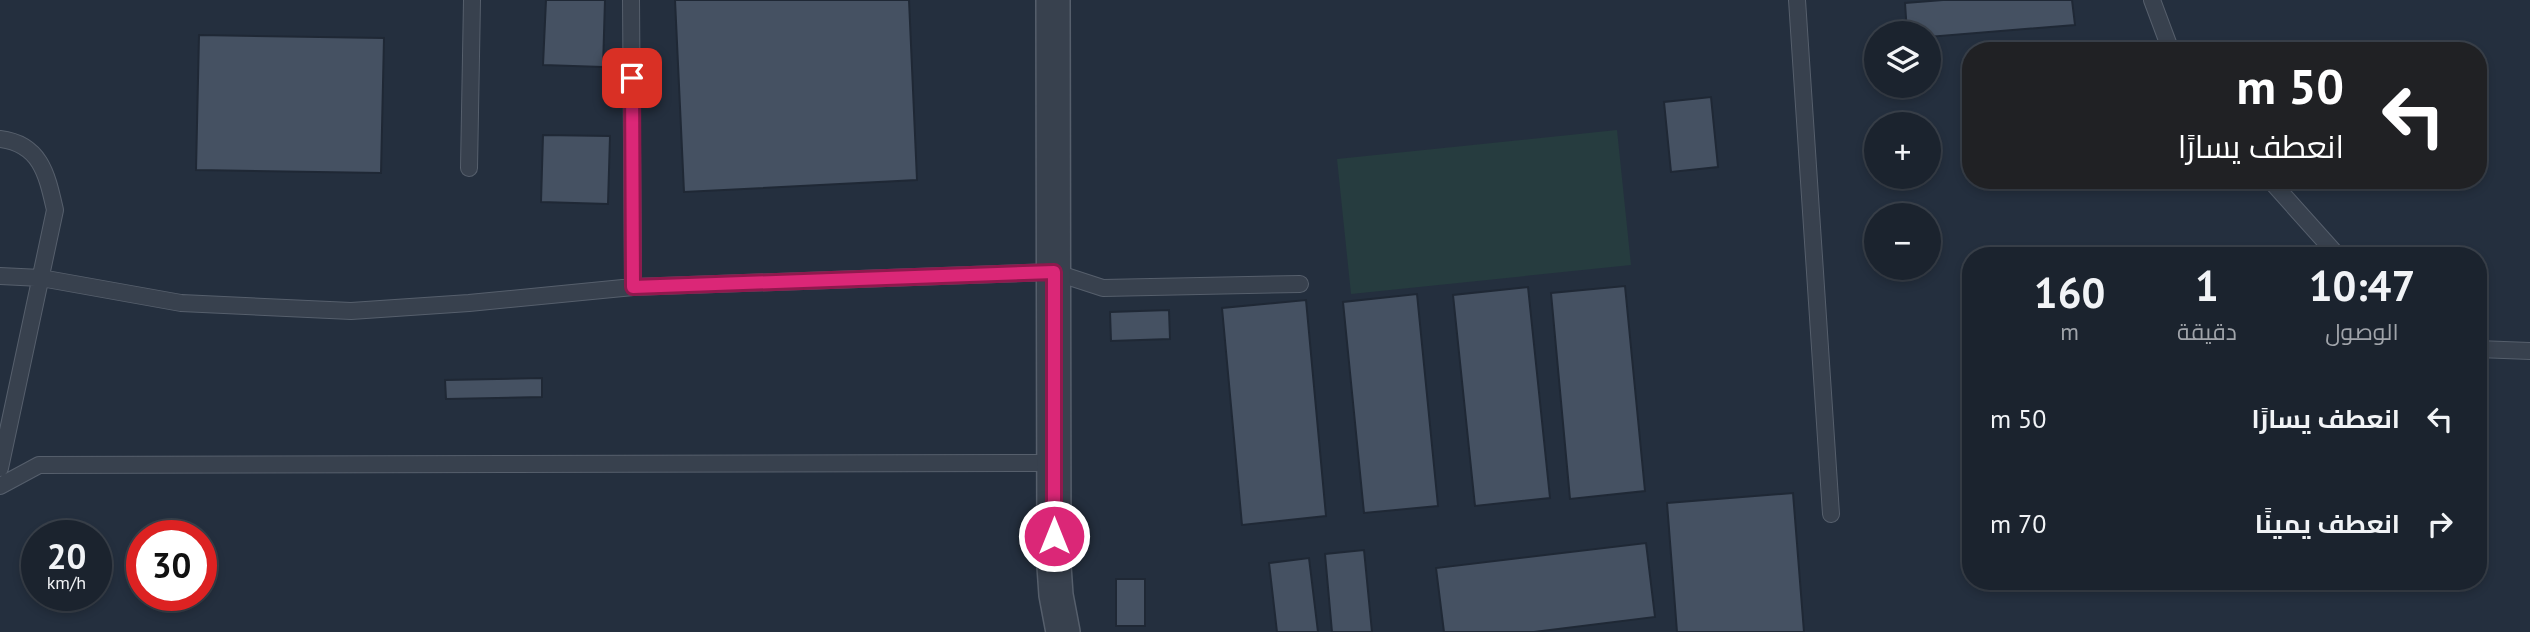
<!DOCTYPE html>
<html lang="ar">
<head>
<meta charset="utf-8">
<style>
	:root { --surface:#1b232e; --page:#282f3a; --text:#f1f3f6; --muted:#a0a4aa; --line:#39404a }
	body { margin:0; font-family:"PT Sans",Cairo,sans-serif; background:var(--page); color:var(--text); direction:rtl; height:100vh; display:flex; flex-direction:column; font-size:26px; white-space:nowrap }
	* { box-sizing:border-box; margin:0 }
	p { font-size:23px; color:var(--muted) }
	.icon { flex:none; width:38px; height:38px; fill:none; stroke:currentColor; stroke-width:2; stroke-linecap:round; stroke-linejoin:round }
	.map { position:relative; flex:1; overflow:hidden; direction:ltr }
	.drawer { position:absolute; left:1962px; top:247px; width:525px; height:343px; display:flex; flex-direction:column; background:var(--surface); border-radius:28px; box-shadow:0 4px 10px #0003,0 0 0 2px var(--line); direction:rtl }
	.drawer>* { flex:none }
	.banner { position:absolute; left:1962px; top:42px; width:525px; height:147px; border-radius:28px; box-shadow:0 4px 10px #0003,0 0 0 2px var(--line); direction:rtl; background:#202124; color:#fff; overflow:hidden }
	.tools { position:absolute; left:1864px; top:21px; display:grid; gap:14px }
	.tools a { display:grid; place-items:center; width:77px; height:77px; border-radius:50%; background:var(--surface); box-shadow:0 4px 10px #0003,0 0 0 2px var(--line); font-size:35px }
	.speed { position:absolute; left:21px; top:520px; display:flex; gap:14px; font-size:35px; font-weight:700; text-align:center }
	.speed>* { display:grid; place-content:center; width:91px; height:91px; border-radius:50%; background:var(--surface); box-shadow:0 4px 10px #0003,0 0 0 2px var(--line); line-height:1 }
	.speed small { font-size:18px; font-weight:400 }
	.speed .limit { border:10px solid #d22; background:#fff; color:#111 }
	.pin { position:absolute; display:grid; place-items:center; width:60px; height:60px; color:#fff; margin:-30px; border-radius:14px; box-shadow:0 4px 10px #0006 }
	.me { position:absolute; width:77px; margin:-38px; rotate:0deg; stroke-linejoin:round; filter:drop-shadow(0 0 5px #0008) }
	.turn { display:flex; align-items:center; gap:24px; height:147px; padding:0 28px; font-size:32px }
	.turn .icon { width:91px; height:91px; stroke-width:2.5 }
	.turn b { display:block; font-size:49px; line-height:60px }
	.eta { display:flex; justify-content:space-evenly; align-items:center; height:119px; text-align:center }
	.eta b { font-size:42px; font-weight:700; line-height:49px }
	ul { padding:0; list-style:none }
	li { display:flex; align-items:center; gap:21px; height:105px; padding:0 28px }
	li div { flex:1 }
	li b { display:block; font-size:26px }
	li em { font-style:normal }
	.map>svg:first-child { display:block }
	.green { fill:#263c3f }
	.building { fill:#455162; stroke:#1f2835; stroke-width:2 }
	.lines { fill:none; stroke-linecap:round; stroke-linejoin:round }
	.lane-casing { stroke:#565f6c; stroke-width:18 }
	.street-casing { stroke:#565f6c; stroke-width:36 }
	.lane { stroke:#38414e; stroke-width:16 }
	.street { stroke:#38414e; stroke-width:33 }
	.route-casing { stroke:#8e194d; stroke-width:18 }
	.route { stroke:#db2777; stroke-width:12 }
</style>
</head>
<body>
<div class="map">
<svg width="2530" height="632" viewBox="0 0 2530 632">
	<rect width="100%" height="100%" fill="#242f3e"/>
	<path class="green" d="M1617 130 1631 265 1351 294 1337 159Z"/>
	<path class="building" d="M546 0H605L603 67 543 65Z
		M675 0H909L917 180 684 192Z
		M1943 0H2072L2075 25 1928 37V33H1907L1905 3Z
		M199 35 384 38 381 173 196 170Z
		M2118 45 2119 51H2046Z
		M1711 97 1718 167 1671 172 1664 102Z
		M543 135 610 136 608 204 541 202Z
		M1625 286 1645 491 1570 499 1551 293Z
		M1528 287 1550 498 1475 506 1453 295Z
		M1417 294 1438 506 1364 513 1343 302Z
		M1306 300 1326 516 1242 525 1222 308Z
		M1169 310 1170 339 1111 341 1110 312Z
		M542 378V397L446 399 445 380Z
		M1793 493 1804 632H1677L1667 503Z
		M1646 543 1655 617 1534 632H1444L1436 568Z
		M1364 550 1372 632H1332L1325 554Z
		M1309 558 1318 632H1277L1269 563Z
		M1116 579H1145V626H1116Z"/>
	<g class="lines">
		<g class="lane-casing">
			<path id="lane" d="M631 0 633 287
				M1797 0 1831 514
				M2152 0 2171 51
				M0 139C41 144 47 175 55 210L0 468
				M469 168 472 0
				M2270 180 2338 256
				M0 276 41 278 181 303 351 311 469 303 633 287 1054 272 1103 288 1300 284
				M2478 349 2530 351
				M0 486 39 465 1054 463"/>
		</g>
		<g class="street-casing">
			<path id="street" d="M1053 0 1054 566 1056 595 1063 632"/>
		</g>
		<use href="#lane" class="lane"/>
		<use href="#street" class="street"/>
	</g>
	<g class="lines">
		<g class="route-casing">
			<path id="route" d="M632 78 633 287 1054 272V536"/>
		</g>
		<use href="#route" class="route"/>
	</g>
</svg>
<div class="tools">
<a><svg class="icon" aria-label="layers" viewBox="0 0 24 24"><path d="M12 4l9 5-9 5-9-5zM3 14l9 5 9-5"/></svg></a>
<a>+</a>
<a>−</a>
</div>
<div class="speed"><div>20<small>km/h</small></div><div class="limit">30</div></div>
<div class="pin" style="left:632px;top:78px;background:#d93025"><svg class="icon" aria-label="arrive" viewBox="0 0 24 24"><path d="M6 21V4h12l-3 4 3 4H6"/></svg></div>
<svg class="me" style="left:1054px;top:536px" viewBox="-20 -20 40 40"><circle r="17" fill="#db2777" stroke="#fff" stroke-width="3"/><path d="M0-11L8 9 0 5-8 9z" fill="#fff"/></svg>
<div class="banner">
<div class="turn"><svg class="icon" aria-label="left" viewBox="0 0 24 24"><path d="M17 20v-9H6M10 6l-5 5 5 5"/></svg><div><b>50 m</b>انعطف يسارًا</div></div>
</div>
<section class="drawer">
<div class="eta">
<div><b>10:47</b><p>الوصول</p></div>
<div><b>1</b><p>دقيقة</p></div>
<div><b>160</b><p>m</p></div>
</div>
<ul>
<li><svg class="icon" aria-label="left" viewBox="0 0 24 24"><path d="M17 20v-9H6M10 6l-5 5 5 5"/></svg><div><b>انعطف يسارًا</b></div><em>50 m</em></li>
<li><svg class="icon" aria-label="right" viewBox="0 0 24 24"><path d="M7 20v-9h11M14 6l5 5-5 5"/></svg><div><b>انعطف يمينًا</b></div><em>70 m</em></li>
</ul>
</section>
</div>
</body>
</html>
